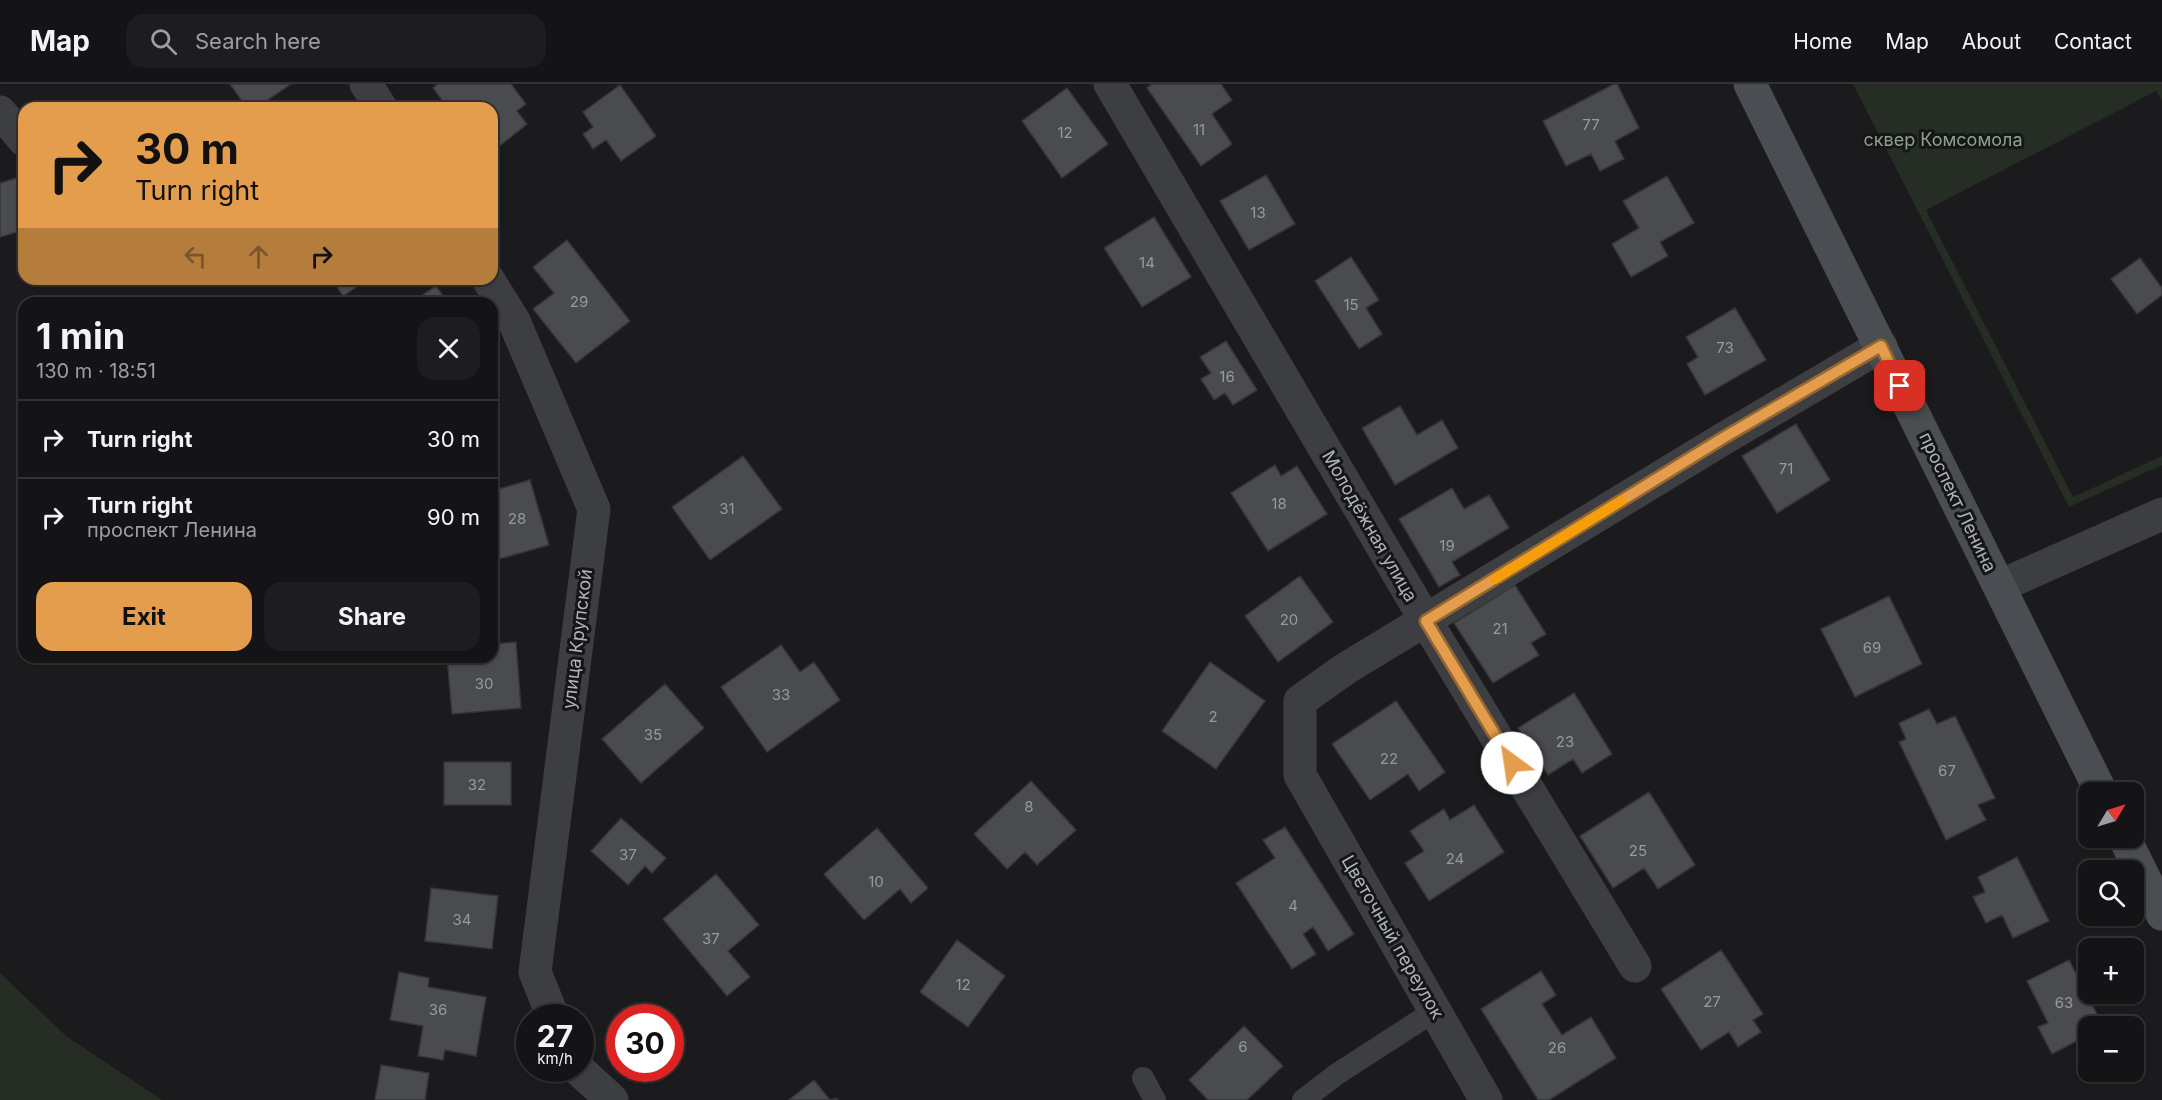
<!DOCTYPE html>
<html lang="en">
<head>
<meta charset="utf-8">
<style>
	:root { --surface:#141416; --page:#1d1d1f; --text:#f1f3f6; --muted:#9d9ea1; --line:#333335; --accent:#e39d4c }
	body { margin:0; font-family:Inter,sans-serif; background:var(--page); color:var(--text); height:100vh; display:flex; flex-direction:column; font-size:22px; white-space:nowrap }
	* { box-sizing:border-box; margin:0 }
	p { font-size:20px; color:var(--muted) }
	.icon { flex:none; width:33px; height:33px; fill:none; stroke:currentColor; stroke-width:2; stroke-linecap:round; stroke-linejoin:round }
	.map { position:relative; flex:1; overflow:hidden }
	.sheet { position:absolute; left:18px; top:213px; width:480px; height:366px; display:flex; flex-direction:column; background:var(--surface); border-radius:18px; box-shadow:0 2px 4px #0004,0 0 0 2px var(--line) }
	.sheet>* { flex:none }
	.guide { position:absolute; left:18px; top:18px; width:480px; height:183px; border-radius:18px; box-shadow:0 2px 4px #0004,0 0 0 2px var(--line); background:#e39d4c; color:#111; overflow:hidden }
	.needle { width:39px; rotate:52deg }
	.tools { position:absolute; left:2078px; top:698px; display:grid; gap:12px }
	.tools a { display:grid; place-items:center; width:66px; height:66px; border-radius:12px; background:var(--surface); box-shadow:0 2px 4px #0004,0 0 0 2px var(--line); font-size:30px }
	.speed { position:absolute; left:516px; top:920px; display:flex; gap:12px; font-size:30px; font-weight:700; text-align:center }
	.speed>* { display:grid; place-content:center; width:78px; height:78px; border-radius:50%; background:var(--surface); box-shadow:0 2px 4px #0004,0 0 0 2px var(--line); line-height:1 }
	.speed small { font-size:15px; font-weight:400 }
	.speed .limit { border:9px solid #d22; background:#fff; color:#111 }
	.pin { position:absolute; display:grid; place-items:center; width:51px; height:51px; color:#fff; margin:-26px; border-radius:12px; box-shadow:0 3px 9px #0006 }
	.me { position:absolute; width:66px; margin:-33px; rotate:329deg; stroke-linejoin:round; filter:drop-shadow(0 0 4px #0008) }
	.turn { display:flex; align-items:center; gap:21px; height:126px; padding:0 18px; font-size:27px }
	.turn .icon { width:78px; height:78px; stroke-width:2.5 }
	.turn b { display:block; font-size:42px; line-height:51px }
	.lanes { display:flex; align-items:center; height:57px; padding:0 18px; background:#0003; justify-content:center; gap:30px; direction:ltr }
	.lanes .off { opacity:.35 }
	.round { display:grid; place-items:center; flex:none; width:63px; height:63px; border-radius:18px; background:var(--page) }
	.summary { display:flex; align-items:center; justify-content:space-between; height:102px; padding:0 18px }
	h1 { font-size:36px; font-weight:700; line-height:45px }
	.primary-button { display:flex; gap:12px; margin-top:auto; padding:12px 18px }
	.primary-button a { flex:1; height:69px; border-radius:18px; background:var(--accent); color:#111; font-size:24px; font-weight:700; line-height:69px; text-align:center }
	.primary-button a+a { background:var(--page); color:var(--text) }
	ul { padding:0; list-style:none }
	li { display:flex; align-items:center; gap:18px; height:78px; padding:0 18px; border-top:2px solid var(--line) }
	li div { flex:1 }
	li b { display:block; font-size:22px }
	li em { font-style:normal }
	header { display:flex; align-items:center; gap:36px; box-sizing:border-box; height:84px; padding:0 30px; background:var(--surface); border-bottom:2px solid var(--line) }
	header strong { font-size:28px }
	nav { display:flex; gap:33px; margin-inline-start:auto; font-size:21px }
	.search { width:420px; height:54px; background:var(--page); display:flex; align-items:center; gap:15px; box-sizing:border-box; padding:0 21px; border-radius:18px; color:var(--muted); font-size:22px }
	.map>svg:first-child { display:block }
	.green { fill:#252d25 }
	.building { fill:#4a4b4f; stroke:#353639; stroke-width:1.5 }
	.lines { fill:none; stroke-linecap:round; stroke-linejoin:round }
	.service { stroke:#3c3e42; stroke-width:22 }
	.minor { stroke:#3c3e42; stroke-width:33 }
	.tertiary { stroke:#3c3e42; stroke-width:33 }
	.secondary { stroke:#4a4d51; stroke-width:33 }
	.route-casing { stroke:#946631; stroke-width:15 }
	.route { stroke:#e39d4c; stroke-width:10 }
	.slow { stroke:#f59e0b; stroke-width:10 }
	.labels { text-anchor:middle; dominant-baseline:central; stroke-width:6; stroke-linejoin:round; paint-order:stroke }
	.number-label { font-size:15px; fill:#969aa0 }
	.park-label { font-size:18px; fill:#8aa488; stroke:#161618 }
	.street-label { font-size:18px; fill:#afb4bb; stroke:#161618 }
</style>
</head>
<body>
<header>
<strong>Map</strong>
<div class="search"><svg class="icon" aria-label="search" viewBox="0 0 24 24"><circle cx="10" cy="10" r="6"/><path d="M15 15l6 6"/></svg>Search here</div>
<nav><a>Home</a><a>Map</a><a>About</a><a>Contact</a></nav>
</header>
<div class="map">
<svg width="2162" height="1016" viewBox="0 0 2162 1016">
	<rect width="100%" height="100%" fill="#1b1b1d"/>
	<path class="green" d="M1853 0H2162V16L2156 7 1926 126 2073 413 2162 372V381L2069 423Z
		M0 889 66 952 162 1016H0Z"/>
	<path class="building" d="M230 0H291L256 24H247Z
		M438 0H511L526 20 517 27 527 40 492 68V24H448L433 4Z
		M1152 0H1221L1232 16 1212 30 1232 60 1201 82 1147 4Z
		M1614 0H1617L1639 44 1615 57 1624 75 1600 87 1591 70 1566 82 1543 37Z
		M620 1 656 52 621 77 606 56 593 65 583 50 593 43 583 28Z
		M1067 4 1108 60 1062 94 1022 37Z
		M1266 91 1295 140 1249 166 1220 117Z
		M1667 92 1694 139 1660 158 1668 172 1631 193 1612 160 1639 144 1623 117Z
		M17 94 24 116V146L0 153V99Z
		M1154 133 1191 193 1142 223 1104 164Z
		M567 156 630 237 576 279 533 225 554 209 533 183Z
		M1351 173 1379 216 1366 224 1382 250 1359 265 1315 197Z
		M2140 174 2162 204V211L2137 230 2111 195Z
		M332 195H368L343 212Z
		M436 202 448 219H410Z
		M1735 224 1766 276 1705 311 1687 280 1698 273 1686 253Z
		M1226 257 1257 306 1233 321 1225 309 1214 316 1201 295 1211 289 1200 273Z
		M1400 322 1417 351 1442 336 1458 364 1395 401 1362 344Z
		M1796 340 1830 396 1777 429 1742 372Z
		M743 372 782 425 710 476 672 423Z
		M1275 381 1281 392 1297 382 1327 430 1268 467 1231 409Z
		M530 396 549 461 492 477V407Z
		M1452 404 1464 425 1489 411 1509 444 1452 478 1460 491 1439 503 1399 435Z
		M1300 492 1333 538 1278 578 1245 532Z
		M1515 501 1546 550 1531 559 1539 571 1493 599 1454 539Z
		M1889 512 1922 580 1855 613 1821 545Z
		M492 543 494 560 516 558 521 624 452 630 447 573H492Z
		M781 561 800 588 814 578 840 616 767 668 721 603Z
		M1210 578 1265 617 1216 685 1162 647Z
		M665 600 704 644 641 699 602 655Z
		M1574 609 1612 670 1582 689 1573 675 1548 691 1518 644Z
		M1396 617 1445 688 1419 707 1408 690 1370 716 1332 660Z
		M1929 625 1937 640 1955 632 1995 714 1978 721 1986 736 1946 756 1899 658 1906 655 1899 639Z
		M444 678H511V721H444Z
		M1031 697 1076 746 1037 781 1025 768 1007 785 974 750Z
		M1649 708 1695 781 1658 805 1644 784 1613 804 1580 752Z
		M1474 721 1504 768 1429 817 1405 779 1424 767 1410 747 1444 725 1450 736Z
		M621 734 666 774 652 789 645 782 628 801 591 767Z
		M1285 743 1354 850 1328 867 1313 843 1303 850 1316 870 1292 885 1236 799 1275 774 1263 756Z
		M877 744 928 804 911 819 900 805 864 836 824 790Z
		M2017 773 2049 837 2013 854 2002 831 1986 839 1973 813 1985 808 1978 793Z
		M716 790 759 841 728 867 750 893 727 912 663 835Z
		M431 804 498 812 492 865 425 857Z
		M957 856 1005 892 968 943 920 908Z
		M1721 866 1763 930 1753 936 1761 948 1738 963 1729 948 1701 966 1661 905Z
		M2069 876 2103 942H2088V951L2052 970 2038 943 2048 939 2027 897Z
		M1541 887 1556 911 1542 920 1562 951 1591 933 1616 974 1549 1016H1538L1481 925Z
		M399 888 429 894 428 903 486 913 476 972 445 966 443 976 418 972 423 942 390 936Z
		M1244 942 1283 982 1247 1016H1208L1189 996Z
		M381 981 429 989 425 1016H375Z
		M814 996 830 1016 836 1014 838 1016H789Z"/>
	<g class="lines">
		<path class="service" d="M1143 994 1155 1016
			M1303 1016 1337 990 1436 926"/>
		<path class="minor" d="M366 0 381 24
			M1110 0 1426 537 1635 882
			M0 28 24 56
			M488 195 514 237 594 425 535 888 553 933
			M577 984 612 1016
			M1486 1016 1300 691V617L1345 585 1723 355 1881 262"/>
		<path class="tertiary" d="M2000 502 2162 430"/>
		<path class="secondary" d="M1750 0 2101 708
			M2124 753 2162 830"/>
	</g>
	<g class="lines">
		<g class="route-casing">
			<path id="route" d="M1512 679 1426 537 1723 354 1881 262 1900 302"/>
		</g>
		<use href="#route" class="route"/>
		<path class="slow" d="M1495 495 1621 417"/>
	</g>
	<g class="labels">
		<g class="number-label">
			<text x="1591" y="40">77</text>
			<text x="1199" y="45">11</text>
			<text x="1065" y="48">12</text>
			<text x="1258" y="128">13</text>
			<text x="1147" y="178">14</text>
			<text x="579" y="217">29</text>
			<text x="1351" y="220">15</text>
			<text x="1725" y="263">73</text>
			<text x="1227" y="292">16</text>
			<text x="1786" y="384">71</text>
			<text x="1279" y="419">18</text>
			<text x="727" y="424">31</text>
			<text x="517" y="434">28</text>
			<text x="1447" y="461">19</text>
			<text x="1289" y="535">20</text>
			<text x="1500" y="544">21</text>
			<text x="1872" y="563">69</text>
			<text x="484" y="599">30</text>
			<text x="781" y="610">33</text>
			<text x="1213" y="632">2</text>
			<text x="653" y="650">35</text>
			<text x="1565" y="657">23</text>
			<text x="1389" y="674">22</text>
			<text x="1947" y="686">67</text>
			<text x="477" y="700">32</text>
			<text x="1029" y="722">8</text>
			<text x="1638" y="766">25</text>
			<text x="628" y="770">37</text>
			<text x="1455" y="774">24</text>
			<text x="876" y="797">10</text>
			<text x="1293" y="821">4</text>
			<text x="462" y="835">34</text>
			<text x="711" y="854">37</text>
			<text x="963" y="900">12</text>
			<text x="1712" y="917">27</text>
			<text x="2064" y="918">63</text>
			<text x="438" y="925">36</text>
			<text x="1243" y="962">6</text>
			<text x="1557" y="963">26</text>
		</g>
		<g class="park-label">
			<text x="1943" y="55">сквер Комсомола</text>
		</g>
		<g class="street-label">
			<text transform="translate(1958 418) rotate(64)">проспект Ленина</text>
			<text transform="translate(1370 442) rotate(60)">Молодёжная улица</text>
			<text transform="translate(577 555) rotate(-83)">улица Крупской</text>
			<text transform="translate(1393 853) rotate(60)">Цветочный переулок</text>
		</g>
	</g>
</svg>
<div class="tools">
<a><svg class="needle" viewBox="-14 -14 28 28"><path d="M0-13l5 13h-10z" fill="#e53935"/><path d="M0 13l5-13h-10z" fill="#9d9ea1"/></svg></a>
<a><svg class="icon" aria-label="search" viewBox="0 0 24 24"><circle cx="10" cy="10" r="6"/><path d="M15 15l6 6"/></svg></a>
<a>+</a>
<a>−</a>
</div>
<div class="speed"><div>27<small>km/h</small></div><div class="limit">30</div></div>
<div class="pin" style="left:1900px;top:302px;background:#d93025"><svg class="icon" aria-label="arrive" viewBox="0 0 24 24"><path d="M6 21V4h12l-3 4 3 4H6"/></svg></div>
<svg class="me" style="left:1512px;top:679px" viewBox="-20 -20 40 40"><circle r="19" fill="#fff"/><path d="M0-13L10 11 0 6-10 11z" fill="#e39d4c"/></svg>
<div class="guide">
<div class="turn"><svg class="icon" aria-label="right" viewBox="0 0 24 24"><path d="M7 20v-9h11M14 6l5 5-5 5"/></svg><div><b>30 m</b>Turn right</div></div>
<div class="lanes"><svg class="icon off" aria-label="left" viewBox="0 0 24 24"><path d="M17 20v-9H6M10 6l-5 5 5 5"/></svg><svg class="icon off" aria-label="ahead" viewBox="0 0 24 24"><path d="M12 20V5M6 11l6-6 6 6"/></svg><svg class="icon" aria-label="right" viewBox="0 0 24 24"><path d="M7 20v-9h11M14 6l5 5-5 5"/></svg></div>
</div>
<section class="sheet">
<div class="summary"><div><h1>1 min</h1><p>130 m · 18:51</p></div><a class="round"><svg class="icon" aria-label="close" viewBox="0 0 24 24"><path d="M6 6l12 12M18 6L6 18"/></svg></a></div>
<ul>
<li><svg class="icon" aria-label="right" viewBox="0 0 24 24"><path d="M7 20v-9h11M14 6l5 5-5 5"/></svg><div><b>Turn right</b></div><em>30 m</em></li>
<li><svg class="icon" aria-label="right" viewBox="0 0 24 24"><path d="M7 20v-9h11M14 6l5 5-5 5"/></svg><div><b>Turn right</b><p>проспект Ленина</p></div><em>90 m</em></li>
</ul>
<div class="primary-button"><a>Exit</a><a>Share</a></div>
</section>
</div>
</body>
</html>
